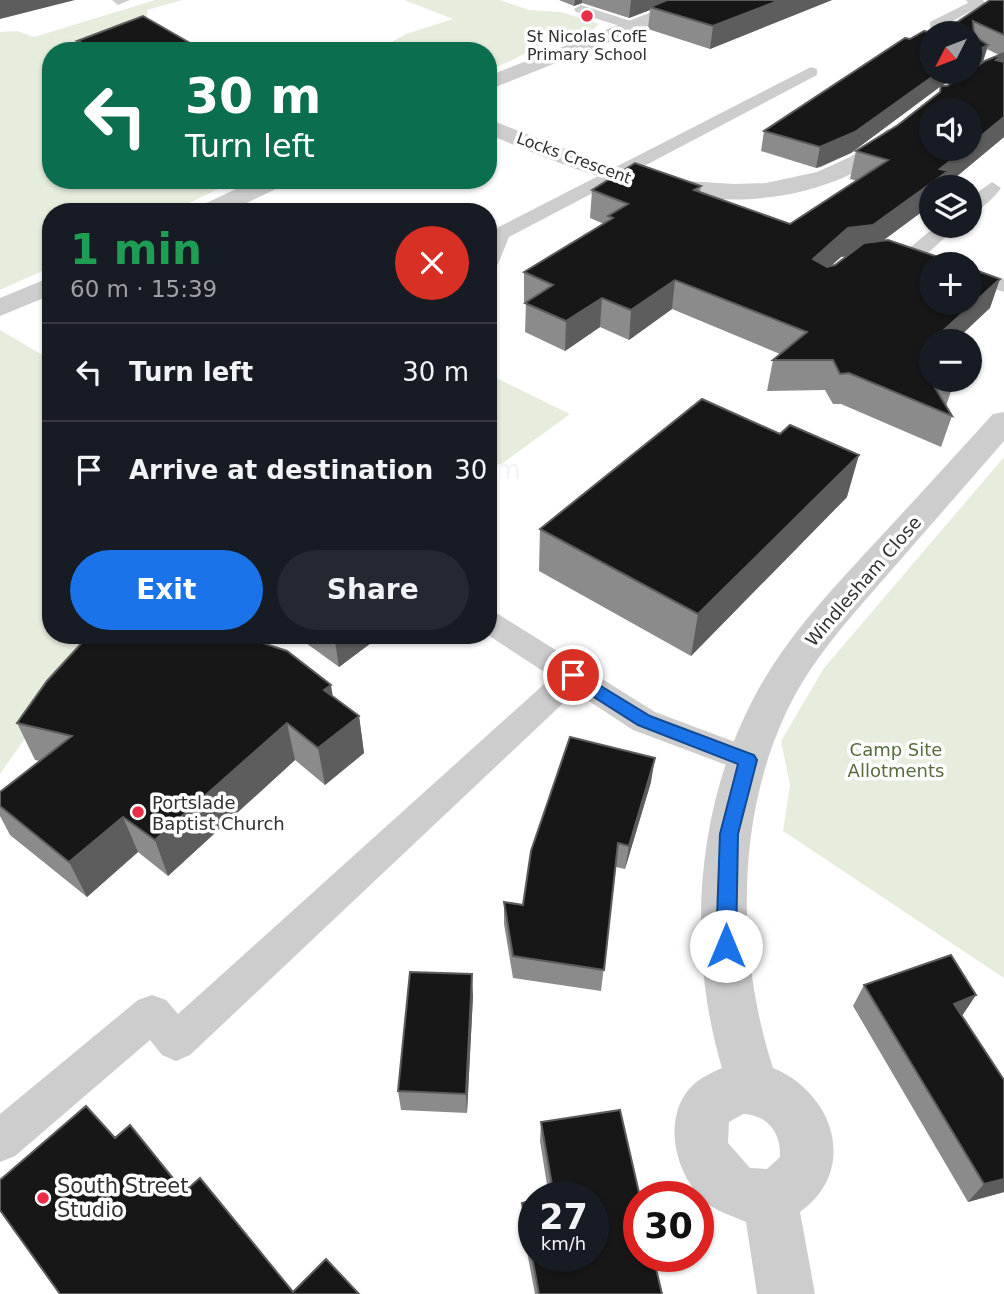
<!DOCTYPE html>
<html lang="en">
<head>
<meta charset="utf-8">
<style>
	:root { --surface:#171b24; --page:#242831; --text:#f1f3f6; --muted:#9ea1a6; --line:#363941; --accent:#1a73e8 }
	body { margin:0; font-family:"DejaVu Sans",sans-serif; background:var(--page); color:var(--text); height:100vh; display:flex; flex-direction:column; font-size:26px; white-space:nowrap }
	* { box-sizing:border-box; margin:0 }
	p { font-size:23px; color:var(--muted) }
	.icon { flex:none; width:38px; height:38px; fill:none; stroke:currentColor; stroke-width:2; stroke-linecap:round; stroke-linejoin:round }
	.map { position:relative; flex:1; overflow:hidden }
	.side { position:absolute; left:42px; top:203px; width:455px; height:441px; display:flex; flex-direction:column; background:var(--surface); border-radius:28px; box-shadow:0 2px 5px #0004 }
	.side>* { flex:none }
	.guide { position:absolute; left:42px; top:42px; width:455px; height:147px; border-radius:28px; box-shadow:0 2px 5px #0004; background:#0b6e4f; color:#fff; overflow:hidden }
	.needle { width:46px; rotate:228deg }
	.fabs { position:absolute; left:919px; top:21px; display:grid; gap:14px }
	.fabs a { display:grid; place-items:center; width:63px; height:63px; border-radius:50%; background:var(--surface); box-shadow:0 2px 5px #0004; font-size:35px }
	.speed { position:absolute; left:518px; top:1181px; display:flex; gap:14px; font-size:35px; font-weight:700; text-align:center }
	.speed>* { display:grid; place-content:center; width:91px; height:91px; border-radius:50%; background:var(--surface); box-shadow:0 2px 5px #0004; line-height:1 }
	.speed small { font-size:18px; font-weight:400 }
	.speed .limit { border:10px solid #d22; background:#fff; color:#111 }
	.pin { position:absolute; display:grid; place-items:center; width:60px; height:60px; color:#fff; margin:-30px; border:4px solid #fff; border-radius:50%; box-shadow:0 2px 7px #0007 }
	.me { position:absolute; width:77px; margin:-38px; rotate:0deg; stroke-linejoin:round; filter:drop-shadow(0 0 5px #0008) }
	.turn { display:flex; align-items:center; gap:24px; height:147px; padding:0 28px; font-size:32px }
	.turn .icon { width:91px; height:91px; stroke-width:2.5 }
	.turn b { display:block; font-size:49px; line-height:60px }
	.round { display:grid; place-items:center; flex:none; width:74px; height:74px; border-radius:37px; background:var(--page) }
	.headline { display:flex; align-items:center; justify-content:space-between; height:119px; padding:0 28px }
	h1 { font-size:42px; font-weight:700; line-height:52px; color:#1e9e55 }
	.button { display:flex; gap:14px; margin-top:auto; padding:14px 28px }
	.button a { flex:1; height:80px; border-radius:42px; background:var(--accent); color:#fff; font-size:28px; font-weight:700; line-height:80px; text-align:center }
	.button a+a { background:var(--page); color:var(--text) }
	ul { padding:0; list-style:none }
	li { display:flex; align-items:center; gap:21px; height:98px; padding:0 28px; border-top:2px solid var(--line) }
	li div { flex:1 }
	li b { display:block; font-size:26px }
	li em { font-style:normal }
	.map>svg:first-child { display:block }
	.green { fill:#e7eddd }
	.lines { fill:none; stroke-linecap:round; stroke-linejoin:round }
	.service { fill:#cdcdcd; fill-rule:evenodd }
	.minor { fill:#cdcdcd; fill-rule:evenodd }
	.tertiary { fill:#cdcdcd; fill-rule:evenodd }
	.wall { fill:#8b8b8b; fill-rule:evenodd }
	.shaded-wall { fill:#5d5d5d }
	.building { fill:#171717; stroke:#5d5d5d; stroke-width:2 }
	.route { fill:#1a73e8; stroke:#114b97; stroke-width:2 }
	.poi-dot { fill:#ea2e48; stroke:#fff; stroke-width:2.5 }
	.labels { text-anchor:middle; dominant-baseline:central; stroke-width:7; stroke-linejoin:round; paint-order:stroke }
	.far-poi-label { font-size:16px; fill:#303030; stroke:#fff }
	.far-street-label { font-size:16px; fill:#303030; stroke:#fff }
	.street-label { font-size:18px; fill:#303030; stroke:#fff }
	.park-label { font-size:18px; fill:#566d3b; stroke:#fff }
	.poi-label { font-size:18px; fill:#303030; stroke:#fff; text-anchor:start }
	.near-poi-label { font-size:21px; fill:#303030; stroke:#fff; text-anchor:start }
</style>
</head>
<body>
<div class="map">
<svg width="1004" height="1294" viewBox="0 0 1004 1294">
	<rect width="100%" height="100%" fill="#fff"/>
	<path class="green" d="M155 0H183L147 10V28L82 51H51V180H237L170 212H51V267L0 290V32L17 31 34 37Z
		M404 0H500L529 10 561 12 599 24C581 43 559 35 543 44 525 54 507 63 488 71V51H375L406 34 453 19Z
		M0 330 51 360V635H97L0 774Z
		M488 374 570 414 488 474Z
		M1004 457V978L783 831 790 785 781 741 824 668Z"/>
	<g class="lines">
		<path class="service" d="M112 0H130L118 5Z
			M966 0H983L985 3 946 25 955 33H938L930 28V22L968 3Z
			M581 5 637 23 639 26 632 30 576 12 574 9Z
			M811 67 817 69V75L509 237 498 264 488 270V238L493 230Z
			M992 182 1001 188C994 198 981 210 970 213V198Z
			M936 226H958L928 253 947 260 950 264H931V268L906 259 903 255 906 251Z
			M970 268 1004 279V292L970 281Z
			M488 611 498 614 655 712 759 751 764 760 759 769 748 773 633 730 575 692 190 1055 176 1061 162 1055 150 1040 15 1156 0 1162V1114L138 1000 152 995 166 1000 178 1014 552 677 488 635Z"/>
		<path class="minor" d="M488 119 620 170 671 180 734 184 766 183 817 172 850 157 888 129H904L907 134C894 153 867 167 847 176 728 229 600 182 488 134Z
			M1004 412V441C966 485 927 529 889 573 855 612 820 650 795 695 735 806 735 951 773 1068 834 1093 859 1170 800 1212L815 1294H757L746 1222C735 1217 721 1213 711 1206 676 1182 659 1117 693 1085 700 1078 713 1072 722 1068 683 937 697 782 773 665 801 622 836 585 871 547 912 503 952 459 993 414ZM743 1114C768 1115 781 1133 780 1157L767 1169 750 1168 728 1143 729 1122Z"/>
		<path class="tertiary" d="M682 0H707L705 4 488 90V76Z
			M255 180H287L284 185 228 212H195L198 207Z
			M51 277V295L0 316V298Z"/>
	</g>
	<path class="wall" d="M559 0H832L710 49 648 29 650 10 629 18 582 3 574 6Z
		M1004 0V137L944 187H931V205L884 240 990 308 931 341 955 380 946 406 952 416 941 447 841 404H833L825 390 767 391 773 360 780 354 672 309 629 340 600 327 565 351 525 332 526 302H524V272L604 224 590 218 592 190 701 186 700 192 790 224 857 181 850 179 856 151 898 125 947 86 968 72 941 33ZM987 49 999 55 983 62ZM846 256 835 265 831 266 841 257Z
		M910 39 941 86 851 153 821 167 816 168 761 151 764 131Z
		M77 41 198 51H80Z
		M847 497 691 656 539 571 540 529Z
		M295 635H375V640L339 667Z
		M333 696 359 716 364 753 325 785 295 760 168 876 138 852 87 897 10 835 0 816V792L40 761 35 760 17 723Z
		M651 782 625 869 616 867 601 991 513 978 504 924V902L523 905Z
		M864 985 962 1016 1004 1080V1192L968 1202 853 1006Z
		M473 996 467 1113 401 1110 398 1091Z
		M541 1122 662 1294H535L521 1220 522 1203 549 1197 540 1141Z"/>
	<path class="shaded-wall" d="M0 0H75L0 19Z
		M575 0H582V3L574 6Z
		M631 0H675L650 7V10L629 18Z
		M780 0H832L710 49 713 26Z
		M988 45 982 64 970 71V54Z
		M197 47 198 51H187Z
		M1004 54V61L996 60Z
		M939 72H968L941 86 851 153 816 168 820 147Z
		M1004 117V137L944 187H931V205L866 253 841 257 806 288 813 259 848 228 940 169 965 149H970V145Z
		M1000 279 990 308 955 341H932Z
		M675 280 672 309 629 340 631 310Z
		M602 298 600 327 565 351 566 321Z
		M859 455 847 497 691 656 698 614Z
		M334 635H375V640L339 667Z
		M331 685 337 722 324 690Z
		M359 716 364 753 325 785 318 748Z
		M287 723 295 760 168 876 155 840Z
		M655 758 651 782 625 869 629 846Z
		M123 817 138 852 87 897 69 862Z
		M472 974 473 996 467 1113 466 1094Z
		M976 995 962 1016 954 1004Z
		M1004 1179V1192L968 1202 984 1184Z"/>
	<path class="building" d="M667 0H780L713 26 650 7Z
		M990 0H1004V35L973 21 974 36 988 45 970 54V33H941Z
		M143 16 197 47 187 51H104L77 41Z
		M924 31 933 33H931V72H939L855 132 820 147 764 131 905 38 910 39Z
		M1004 53 996 60 1004 62V117L970 145V110H931V149H965L940 169 948 171 873 225 848 228 813 259 827 267 835 265 864 243 888 240 959 264H931V303H970V268L1000 279 933 340V341H931V380H955L931 381 952 416 849 373 840 374 833 360H773L807 332 675 280 631 310 602 298 566 321 525 303 553 285 524 272 613 218 608 216 628 204 592 190 635 163 701 186 694 190 790 224 888 160 856 151 898 125 940 92 941 86H947L985 61Z
		M702 399 780 434 790 425 859 455 698 614 540 529Z
		M89 635H238L287 651 331 685 324 690 359 716 318 748 287 723 155 840 123 817 69 862 0 806V792L72 736 17 723 47 681Z
		M570 737 655 758 629 846 618 843 604 970 513 956 504 902 523 905 531 851Z
		M951 955 976 995 954 1004 1004 1080V1179L984 1184 864 985Z
		M410 972 472 974 466 1094 398 1091Z
		M86 1106 115 1138 130 1125 184 1192 200 1178 293 1292 326 1259 359 1294H60L0 1210V1180Z
		M620 1110 640 1197H639V1256H653L662 1294H539L522 1203 534 1200V1256H593V1197H550L554 1196 541 1122Z"/>
	<path class="route" d="M573 669 650 716 754 755 757 760 738 834 736 946 733 952 726 954 719 952 716 946 720 834 738 764 638 725 567 680V671Z"/>
	<g class="poi-dot">
		<circle cx="587" cy="16" r="7"/>
		<circle cx="138" cy="812" r="7"/>
		<circle cx="43" cy="1198" r="7"/>
	</g>
	<g class="labels">
		<g class="far-poi-label">
			<text x="587" y="36">St Nicolas CofE<tspan x="587" dy="18">Primary School</tspan></text>
		</g>
		<g class="far-street-label">
			<text transform="translate(574 158) rotate(20)">Locks Crescent</text>
		</g>
		<g class="street-label">
			<text transform="translate(863 581) rotate(-49)">Windlesham Close</text>
		</g>
		<g class="park-label">
			<text x="896" y="749">Camp Site<tspan x="896" dy="21">Allotments</tspan></text>
		</g>
		<g class="poi-label">
			<text x="152" y="802">Portslade<tspan x="152" dy="21">Baptist Church</tspan></text>
		</g>
		<g class="near-poi-label">
			<text x="57" y="1186">South Street<tspan x="57" dy="24">Studio</tspan></text>
		</g>
	</g>
</svg>
<div class="fabs">
<a><svg class="needle" viewBox="-14 -14 28 28"><path d="M0-13l5 13h-10z" fill="#e53935"/><path d="M0 13l5-13h-10z" fill="#9ea1a6"/></svg></a>
<a><svg class="icon" aria-label="sound" viewBox="0 0 24 24"><path d="M4 9h4l5-4v14l-5-4H4zM17 9q2 3 0 6"/></svg></a>
<a><svg class="icon" aria-label="layers" viewBox="0 0 24 24"><path d="M12 4l9 5-9 5-9-5zM3 14l9 5 9-5"/></svg></a>
<a>+</a>
<a>−</a>
</div>
<div class="speed"><div>27<small>km/h</small></div><div class="limit">30</div></div>
<div class="pin" style="left:573px;top:675px;background:#d93025"><svg class="icon" aria-label="arrive" viewBox="0 0 24 24"><path d="M6 21V4h12l-3 4 3 4H6"/></svg></div>
<svg class="me" style="left:726px;top:946px" viewBox="-20 -20 40 40"><circle r="19" fill="#fff"/><path d="M0-13L10 11 0 6-10 11z" fill="#1a73e8"/></svg>
<div class="guide">
<div class="turn"><svg class="icon" aria-label="left" viewBox="0 0 24 24"><path d="M17 20v-9H6M10 6l-5 5 5 5"/></svg><div><b>30 m</b>Turn left</div></div>
</div>
<section class="side">
<div class="headline"><div><h1>1 min</h1><p>60 m · 15:39</p></div><a class="round" style="background:#d93025;color:#fff"><svg class="icon" aria-label="close" viewBox="0 0 24 24"><path d="M6 6l12 12M18 6L6 18"/></svg></a></div>
<ul>
<li><svg class="icon" aria-label="left" viewBox="0 0 24 24"><path d="M17 20v-9H6M10 6l-5 5 5 5"/></svg><div><b>Turn left</b></div><em>30 m</em></li>
<li><svg class="icon" aria-label="arrive" viewBox="0 0 24 24"><path d="M6 21V4h12l-3 4 3 4H6"/></svg><div><b>Arrive at destination</b></div><em>30 m</em></li>
</ul>
<div class="button"><a>Exit</a><a>Share</a></div>
</section>
</div>
</body>
</html>
